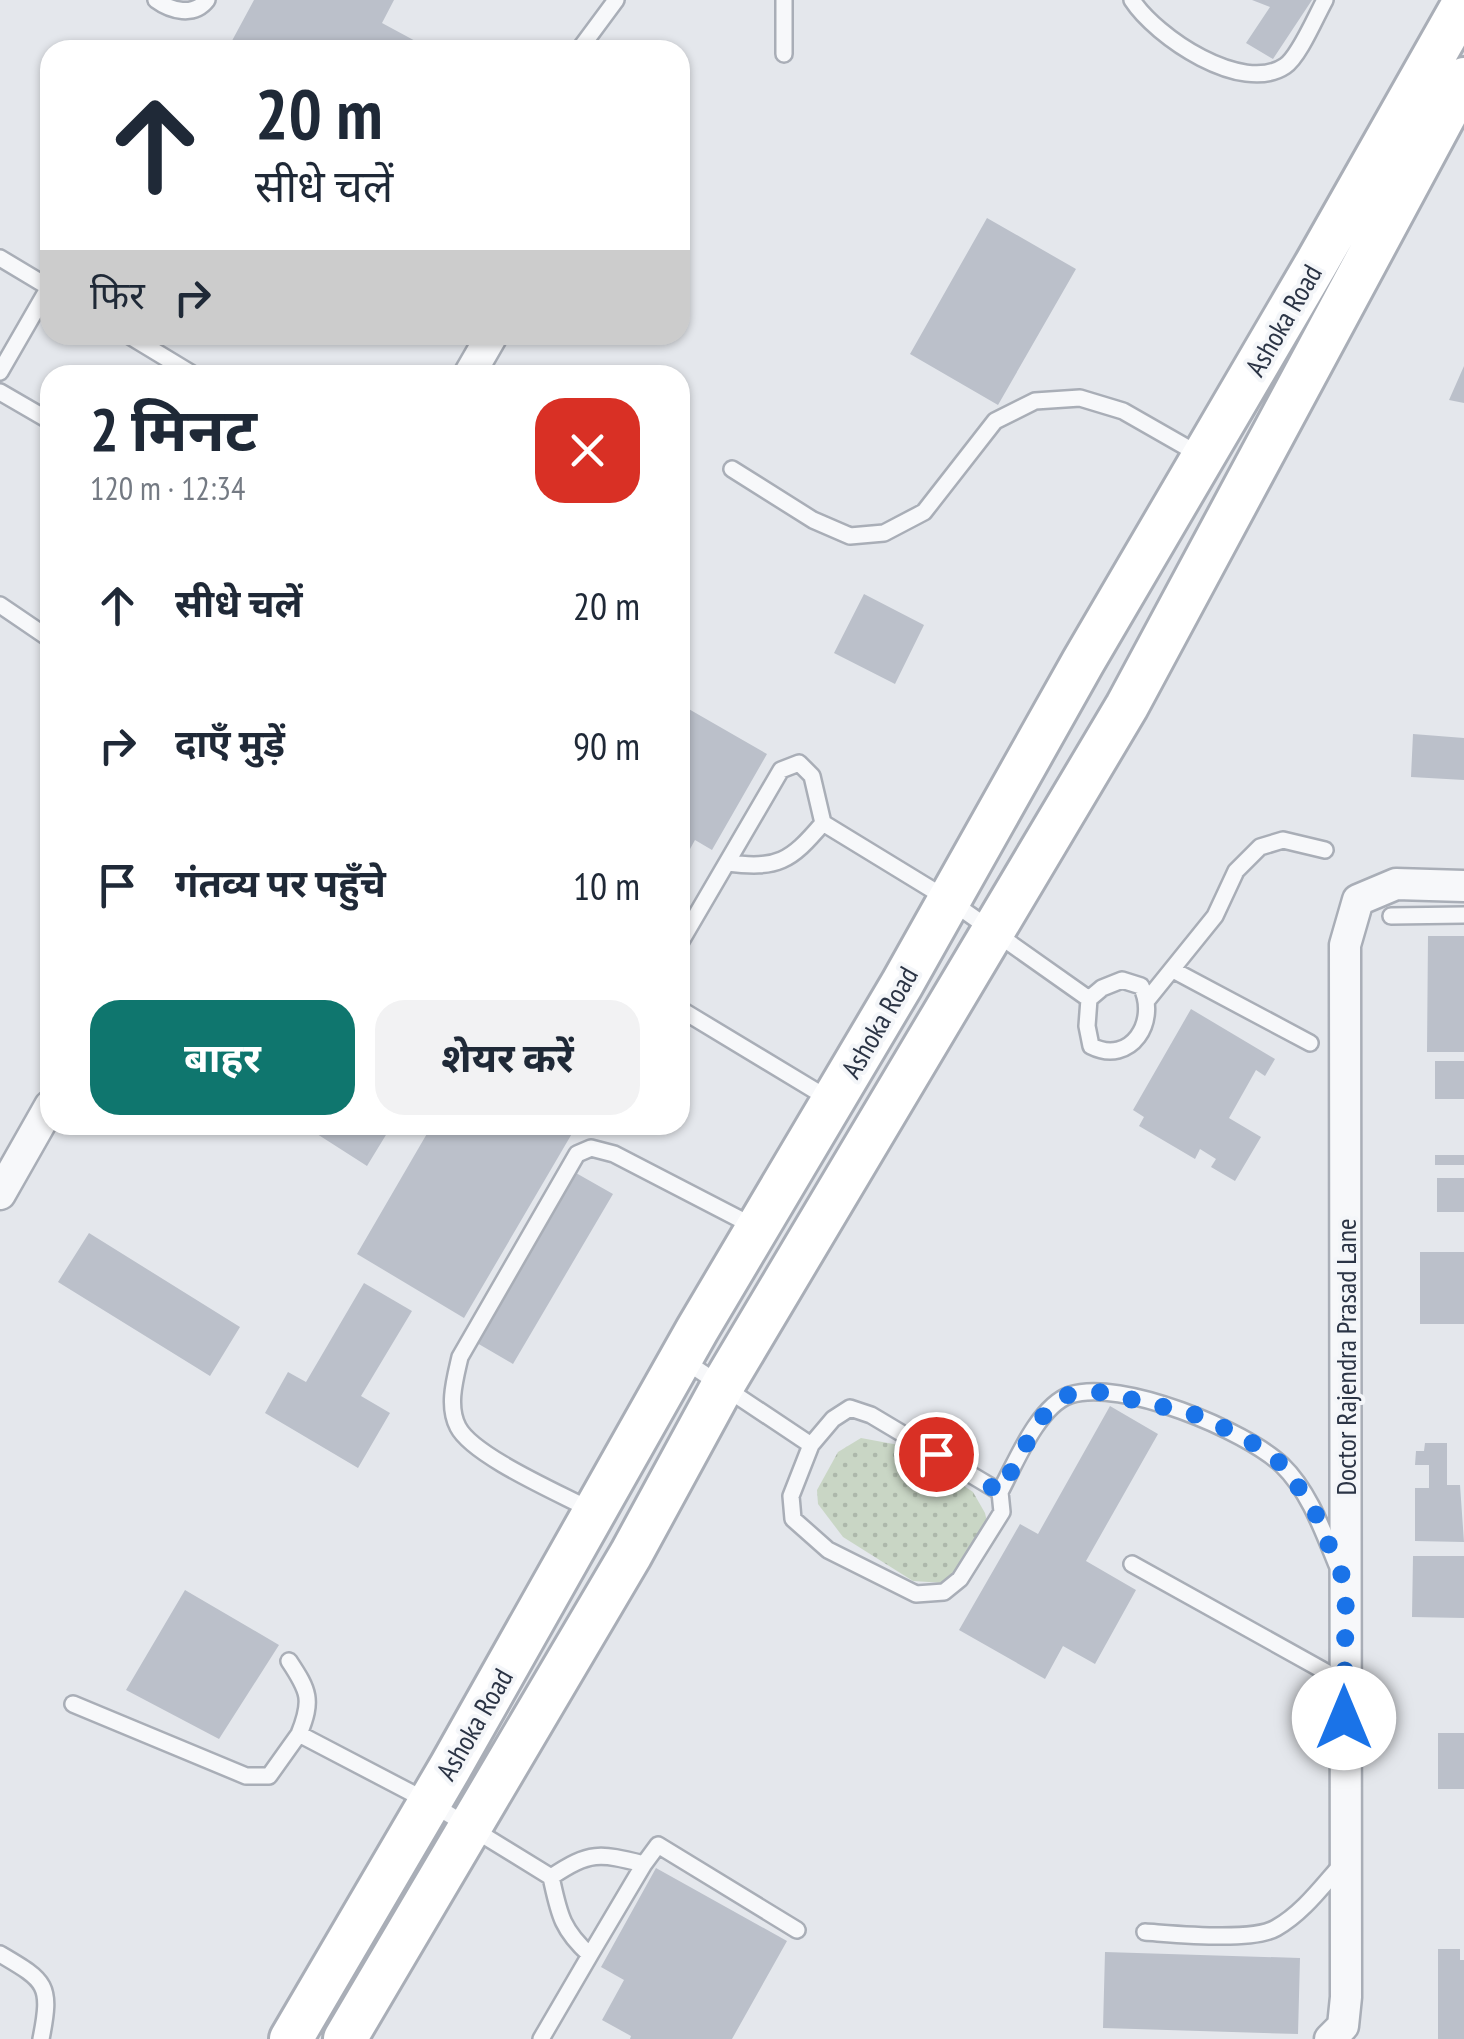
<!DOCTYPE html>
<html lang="hi">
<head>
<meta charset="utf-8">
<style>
	:root { --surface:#fff; --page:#f2f2f3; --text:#1f2937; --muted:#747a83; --accent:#0f766e }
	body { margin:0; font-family:"PT Sans Narrow","Noto Sans Devanagari",sans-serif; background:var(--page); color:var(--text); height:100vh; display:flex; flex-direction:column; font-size:38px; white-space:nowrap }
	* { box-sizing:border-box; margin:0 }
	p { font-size:32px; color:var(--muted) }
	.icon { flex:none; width:55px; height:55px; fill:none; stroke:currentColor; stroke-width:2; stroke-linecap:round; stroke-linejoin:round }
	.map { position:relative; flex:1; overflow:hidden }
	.drawer { position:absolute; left:40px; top:365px; width:650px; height:770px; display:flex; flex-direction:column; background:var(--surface); border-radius:30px; box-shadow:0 2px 8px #0004 }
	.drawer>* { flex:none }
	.top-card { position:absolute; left:40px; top:40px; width:650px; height:305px; border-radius:30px; box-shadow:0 2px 8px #0004; background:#fff; color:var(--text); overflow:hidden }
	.pin { position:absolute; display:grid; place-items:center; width:85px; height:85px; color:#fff; margin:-42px; border:5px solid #fff; border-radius:50%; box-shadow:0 2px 10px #0007 }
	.me { position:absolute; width:110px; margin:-55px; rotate:0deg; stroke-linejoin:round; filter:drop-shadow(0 0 8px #0008) }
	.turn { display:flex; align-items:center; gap:35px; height:210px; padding:0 50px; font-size:45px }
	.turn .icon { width:130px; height:130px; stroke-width:2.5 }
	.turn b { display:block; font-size:70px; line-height:85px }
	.then { display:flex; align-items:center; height:95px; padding:0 50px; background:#0003; gap:20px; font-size:38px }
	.round { display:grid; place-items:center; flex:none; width:105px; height:105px; border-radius:30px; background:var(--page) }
	.overview { display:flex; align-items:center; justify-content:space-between; height:170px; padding:0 50px }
	h1 { font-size:60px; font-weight:700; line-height:75px }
	.button { display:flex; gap:20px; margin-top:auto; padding:20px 50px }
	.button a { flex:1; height:115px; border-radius:30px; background:var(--accent); color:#fff; font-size:40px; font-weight:700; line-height:115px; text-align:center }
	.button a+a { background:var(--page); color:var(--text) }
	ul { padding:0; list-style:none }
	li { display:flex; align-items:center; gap:30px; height:140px; padding:0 50px }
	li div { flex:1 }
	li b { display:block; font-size:38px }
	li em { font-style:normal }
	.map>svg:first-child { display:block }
	.grass { fill:url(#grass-dots) }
	.building { fill:#bbc0ca }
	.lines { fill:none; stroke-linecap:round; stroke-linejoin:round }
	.lane-casing { stroke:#a9aeb7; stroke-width:20 }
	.street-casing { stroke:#a9aeb7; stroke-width:35 }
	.secondary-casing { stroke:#a9aeb7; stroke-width:48 }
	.lane { stroke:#f7f8fa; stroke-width:15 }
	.street { stroke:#f7f8fa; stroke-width:30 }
	.secondary { stroke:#fff; stroke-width:42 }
	.route { stroke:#1a73e8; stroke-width:18; stroke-dasharray:0 32.4 }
	.labels { text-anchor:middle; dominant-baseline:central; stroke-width:8; stroke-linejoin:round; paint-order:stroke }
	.street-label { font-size:28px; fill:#2b3445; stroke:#f4f6f9 }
</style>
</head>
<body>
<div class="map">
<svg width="1464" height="2039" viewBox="0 0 1464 2039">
	<defs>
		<pattern id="grass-dots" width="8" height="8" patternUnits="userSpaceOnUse" patternTransform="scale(2.5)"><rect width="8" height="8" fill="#c9d6c5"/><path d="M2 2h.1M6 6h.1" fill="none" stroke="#adb8ab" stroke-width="1.8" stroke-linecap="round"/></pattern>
	</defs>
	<rect width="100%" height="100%" fill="#e4e7ec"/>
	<path class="grass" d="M861 1438 904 1446 973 1492 985 1513 990 1535 960 1584 913 1581 843 1537 818 1504 817 1490 838 1452Z"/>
	<path class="building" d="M254 0H394L382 23 432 50H227Z
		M1252 0H1312L1273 59 1246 43 1270 7Z
		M987 218 1076 269 998 405 910 354Z
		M1464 366V403L1449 400Z
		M864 594 924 625 895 684 834 653Z
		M680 704 767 754 712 850 695 840 680 867Z
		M1413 734 1464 738V780L1411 777Z
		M1428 936H1464V1052H1427Z
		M1191 1009 1275 1059 1265 1076 1256 1070 1229 1118 1261 1137 1235 1181 1211 1167 1216 1159 1200 1149 1195 1159 1139 1126 1144 1117 1133 1110Z
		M1435 1061H1464V1099H1435Z
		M303 1125H392L367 1166Z
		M432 1125H577L464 1318 357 1254Z
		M1435 1155H1464V1165H1435Z
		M576 1173 613 1194 513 1364 477 1343Z
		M1437 1178H1464V1212H1437Z
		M89 1233 240 1327 210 1376 58 1282Z
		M1420 1252H1464V1324H1420Z
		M364 1283 412 1311 361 1396 390 1413 358 1468 265 1413 288 1372 306 1382Z
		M1110 1406 1158 1434 1086 1561 1136 1590 1095 1664 1063 1646 1045 1679 959 1630 1020 1524 1038 1534Z
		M1425 1443H1447V1485H1460L1464 1542 1415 1541V1488H1429V1465H1415L1416 1451H1424Z
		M1413 1556H1464V1618L1412 1617Z
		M185 1590 279 1645 219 1739 126 1690Z
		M1438 1733H1464V1789H1438Z
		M656 1868 787 1941 732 2039H630L631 2036 602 2020 624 1980 601 1967Z
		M1438 1949H1460V1960H1464V2039H1438Z
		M1105 1952 1300 1958 1298 2034 1103 2028Z"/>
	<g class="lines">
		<g class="lane-casing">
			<path id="lane" d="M156 0C171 11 194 17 207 0
				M1132 0C1156 37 1242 95 1285 66 1299 57 1316 16 1325 0
				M579 50 616 0
				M784 54V0
				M0 258 50 288
				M128 335 194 375
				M0 372 49 287
				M0 392 50 421
				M732 469 813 520 850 536 884 533 924 512 995 421 1035 401 1080 398 1123 411 1200 455
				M0 605 50 639
				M823 823 949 900 1089 999
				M1391 916 1464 915
				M680 943 781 770 799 763 812 776 823 823C790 862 778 869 727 863
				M1173 970 1310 1043
				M1122 980 1141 986C1159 1021 1131 1066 1091 1046L1087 1026 1089 999 1102 988Z
				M1148 999 1215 916 1236 871 1260 847 1283 840 1325 850
				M680 1009 829 1099
				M685 1361 811 1445 791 1496 793 1519 828 1550 916 1594 944 1592 960 1579 1002 1512 1000 1492 871 1415 850 1408 833 1419 811 1445
				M1000 1492C1015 1464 1038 1406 1070 1395 1120 1378 1245 1430 1282 1465 1309 1491 1323 1531 1337 1565
				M591 1510C559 1493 473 1456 458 1427 447 1406 455 1379 460 1357L577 1154 591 1148 614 1154 755 1227
				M1132 1564 1344 1682
				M289 1661C309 1691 313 1700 299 1734L429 1802 551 1877C559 1913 561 1929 590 1955L644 1864C599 1853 590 1851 551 1877
				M73 1704 246 1776H269L299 1734
				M644 1864 658 1845 797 1930
				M1145 1932C1175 1934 1252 1942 1276 1928 1303 1913 1323 1885 1343 1863
				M0 1954C46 1981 52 1984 41 2039
				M541 2039 590 1955"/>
		</g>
		<g class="street-casing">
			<path id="street" d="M469 375 491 337
				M0 1194 50 1106
				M1330 2039 1343 2026 1346 1997 1345 945 1358 900 1396 884 1464 886"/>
		</g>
		<g class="secondary-casing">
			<path id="secondary" d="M291 2039 451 1766 697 1330 902 984 1083 662 1316 264 1464 3
				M345 2039 631 1554 723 1385 1127 706 1464 79"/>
		</g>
		<use href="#lane" class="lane"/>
		<use href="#street" class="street"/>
		<use href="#secondary" class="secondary"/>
	</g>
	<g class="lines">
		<path class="route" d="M936 1454 1000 1492 1040 1419 1068 1395 1099 1392 1177 1410 1204 1417 1258 1446 1284 1466 1314 1510 1346 1585 1344 1718"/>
	</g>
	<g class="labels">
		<g class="street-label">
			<text transform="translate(1283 320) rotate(-60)">Ashoka Road</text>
			<text transform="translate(879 1022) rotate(-60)">Ashoka Road</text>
			<text transform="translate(1345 1357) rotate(-90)">Doctor Rajendra Prasad Lane</text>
			<text transform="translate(474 1724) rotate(-60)">Ashoka Road</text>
		</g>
	</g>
</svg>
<div class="pin" style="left:936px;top:1454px;background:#d93025"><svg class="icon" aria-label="arrive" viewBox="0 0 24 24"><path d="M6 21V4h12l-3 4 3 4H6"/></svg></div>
<svg class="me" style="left:1344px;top:1718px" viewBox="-20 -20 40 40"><circle r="19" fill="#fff"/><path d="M0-13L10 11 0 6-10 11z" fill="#1a73e8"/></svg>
<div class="top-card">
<div class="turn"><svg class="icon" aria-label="ahead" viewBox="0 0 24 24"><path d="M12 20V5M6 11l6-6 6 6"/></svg><div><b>20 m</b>सीधे चलें</div></div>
<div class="then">फिर<svg class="icon" aria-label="right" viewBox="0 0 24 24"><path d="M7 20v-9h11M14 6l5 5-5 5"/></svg></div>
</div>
<section class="drawer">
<div class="overview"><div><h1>2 मिनट</h1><p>120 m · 12:34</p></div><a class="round" style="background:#d93025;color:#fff"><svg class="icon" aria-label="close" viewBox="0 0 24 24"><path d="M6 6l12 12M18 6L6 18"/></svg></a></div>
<ul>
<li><svg class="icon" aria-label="ahead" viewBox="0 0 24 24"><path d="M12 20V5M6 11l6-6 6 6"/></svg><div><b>सीधे चलें</b></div><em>20 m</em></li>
<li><svg class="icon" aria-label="right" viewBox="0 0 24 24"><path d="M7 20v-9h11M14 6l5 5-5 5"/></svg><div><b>दाएँ मुड़ें</b></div><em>90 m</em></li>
<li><svg class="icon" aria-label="arrive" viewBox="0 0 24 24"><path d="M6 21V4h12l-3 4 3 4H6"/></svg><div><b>गंतव्य पर पहुँचे</b></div><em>10 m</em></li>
</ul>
<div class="button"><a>बाहर</a><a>शेयर करें</a></div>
</section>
</div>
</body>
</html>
